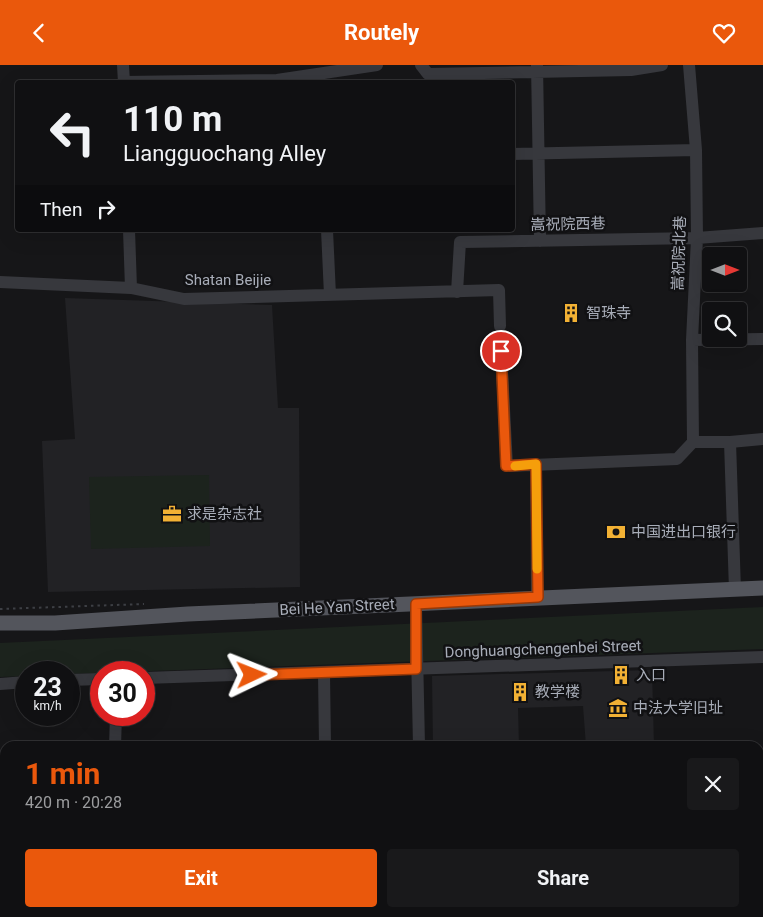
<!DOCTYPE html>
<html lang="en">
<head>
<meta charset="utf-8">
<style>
	:root { --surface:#101012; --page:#19191b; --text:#f1f3f6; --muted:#9c9d9f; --line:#303032; --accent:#ea580c }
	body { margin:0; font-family:Roboto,"Noto Sans SC",sans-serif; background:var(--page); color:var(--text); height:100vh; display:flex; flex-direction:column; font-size:19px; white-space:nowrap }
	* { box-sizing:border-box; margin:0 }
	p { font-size:16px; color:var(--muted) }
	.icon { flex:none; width:28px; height:28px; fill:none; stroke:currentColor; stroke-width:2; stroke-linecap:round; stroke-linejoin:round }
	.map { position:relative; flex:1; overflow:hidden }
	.details { position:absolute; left:0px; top:676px; width:764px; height:176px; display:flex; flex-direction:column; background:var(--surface); border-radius:15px 15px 0 0; box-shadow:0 5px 20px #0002,0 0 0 1px var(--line) }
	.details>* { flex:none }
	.guide { position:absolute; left:15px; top:15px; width:500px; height:152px; border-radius:5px; box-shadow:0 5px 20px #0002,0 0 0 1px var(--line); background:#101012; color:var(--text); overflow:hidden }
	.needle { width:32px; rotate:90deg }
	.fabs { position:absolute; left:702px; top:182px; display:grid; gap:10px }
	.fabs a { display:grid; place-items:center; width:45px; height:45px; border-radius:5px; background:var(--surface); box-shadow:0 5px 20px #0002,0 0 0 1px var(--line); font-size:25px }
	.speed { position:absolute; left:15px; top:596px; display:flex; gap:10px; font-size:25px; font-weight:700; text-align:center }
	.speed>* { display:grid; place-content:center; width:65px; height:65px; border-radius:50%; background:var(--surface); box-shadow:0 5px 20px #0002,0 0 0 1px var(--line); line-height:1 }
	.speed small { font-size:12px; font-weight:400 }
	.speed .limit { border:8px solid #d22; background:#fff; color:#111 }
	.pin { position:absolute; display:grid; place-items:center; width:42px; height:42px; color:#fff; margin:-21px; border:2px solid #fff; border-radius:50%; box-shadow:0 1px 5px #0007 }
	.me { position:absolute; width:55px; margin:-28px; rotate:88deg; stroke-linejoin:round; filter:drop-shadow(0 0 4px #0008) }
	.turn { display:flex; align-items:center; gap:18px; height:105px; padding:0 25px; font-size:22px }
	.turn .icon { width:65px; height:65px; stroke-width:2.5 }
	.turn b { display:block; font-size:35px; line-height:42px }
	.then { display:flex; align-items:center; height:48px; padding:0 25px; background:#0003; gap:10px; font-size:19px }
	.round { display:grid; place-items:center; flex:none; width:52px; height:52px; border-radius:5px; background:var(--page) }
	.overview { display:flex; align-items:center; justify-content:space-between; height:85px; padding:0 25px }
	h1 { font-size:30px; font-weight:700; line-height:38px; color:var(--accent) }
	.primary-button { display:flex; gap:10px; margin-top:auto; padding:10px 25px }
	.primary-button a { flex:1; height:58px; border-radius:5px; background:var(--accent); color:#fff; font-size:20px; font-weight:700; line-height:58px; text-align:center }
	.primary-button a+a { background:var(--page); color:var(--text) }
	header { display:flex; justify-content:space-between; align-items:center; height:65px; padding:0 25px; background:var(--accent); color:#fff; font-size:22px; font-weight:700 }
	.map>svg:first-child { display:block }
	.built { fill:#222225 }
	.green { fill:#1c231d }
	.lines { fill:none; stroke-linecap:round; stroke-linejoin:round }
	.path { stroke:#3d3f44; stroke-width:2; stroke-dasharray:2.5 4; stroke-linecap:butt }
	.minor { stroke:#37383d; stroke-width:12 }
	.major { stroke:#53555c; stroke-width:15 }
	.route-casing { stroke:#983908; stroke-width:12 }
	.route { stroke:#ea580c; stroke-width:9 }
	.slow { stroke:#f59e0b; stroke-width:9 }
	.labels { text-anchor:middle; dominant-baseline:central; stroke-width:5; stroke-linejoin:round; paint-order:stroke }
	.street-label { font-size:15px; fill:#a8adb8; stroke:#111113 }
	.poi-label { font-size:15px; fill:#a8adb8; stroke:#111113; text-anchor:start }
</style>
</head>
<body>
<header><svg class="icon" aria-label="back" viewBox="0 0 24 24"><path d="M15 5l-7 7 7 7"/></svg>Routely<svg class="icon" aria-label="heart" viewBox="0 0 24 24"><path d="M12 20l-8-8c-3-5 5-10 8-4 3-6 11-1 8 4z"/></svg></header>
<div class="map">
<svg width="763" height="852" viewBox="0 0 763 852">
	<rect width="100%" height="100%" fill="#161618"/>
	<path class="built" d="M65 233 272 240 278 343H299L300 522 48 527 42 376 75 374Z
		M652 605 654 681H586L583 641 518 643 519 681H433L432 611Z
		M0 766H5V848H200V852H0Z"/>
	<path class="green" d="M209 410 210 481 91 484 89 412Z
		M763 542V584L69 609V608H26V611L0 612V578Z"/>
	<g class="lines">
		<path class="path" d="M0 544 144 539"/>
		<path class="minor" d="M123 0 124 18
			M421 0 428 9 631 5 662 0
			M537 0 540 176
			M689 0 696 85 697 173 692 275 693 377
			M124 17 277 15 377 0
			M512 89 696 85
			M129 165 131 223
			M327 165 330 230
			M0 217 131 223 184 234 499 225 500 261
			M457 227 460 177 697 173 763 168
			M692 275 763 274
			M501 286 507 401 677 394 693 377H730
			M536 399 537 532
			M735 525 730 377 763 374
			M416 539 419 681
			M324 608 325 681
			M144 613 763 592
			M69 615 101 614
			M0 619 26 617
			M115 681 116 650
			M759 703 763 702
			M0 796H5
			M424 848V852"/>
		<path class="major" d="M0 558H55L188 549 763 523"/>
	</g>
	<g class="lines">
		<g class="route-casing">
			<path id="route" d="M252 610 416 604V539L538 532 536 399 506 401 501 286"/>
		</g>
		<use href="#route" class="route"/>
		<path class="slow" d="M515 401 536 399 537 504"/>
	</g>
	<defs>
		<g id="building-bare" transform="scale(1.5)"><path d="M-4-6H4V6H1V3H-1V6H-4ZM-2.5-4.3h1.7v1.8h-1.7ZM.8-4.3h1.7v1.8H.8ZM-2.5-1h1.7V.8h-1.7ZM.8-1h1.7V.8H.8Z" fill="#f2b134" stroke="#111113" stroke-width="2.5" paint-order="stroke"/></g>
		<g id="office-bare" transform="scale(1.5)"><path d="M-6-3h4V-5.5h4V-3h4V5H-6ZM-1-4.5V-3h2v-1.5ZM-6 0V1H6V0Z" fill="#f2b134" stroke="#111113" stroke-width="2.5" paint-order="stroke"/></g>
		<g id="bank-bare" transform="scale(1.5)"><path d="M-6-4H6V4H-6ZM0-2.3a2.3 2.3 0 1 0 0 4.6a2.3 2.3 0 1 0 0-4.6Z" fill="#f2b134" stroke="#111113" stroke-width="2.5" paint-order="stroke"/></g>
		<g id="museum-bare" transform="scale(1.5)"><path d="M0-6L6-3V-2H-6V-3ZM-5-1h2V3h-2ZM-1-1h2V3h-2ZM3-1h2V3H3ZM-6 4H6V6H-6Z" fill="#f2b134" stroke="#111113" stroke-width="2.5" paint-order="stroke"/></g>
	</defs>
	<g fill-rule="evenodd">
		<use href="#building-bare" x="571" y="248"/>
		<use href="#office-bare" x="172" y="449"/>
		<use href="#bank-bare" x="616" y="467"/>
		<use href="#building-bare" x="621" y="610"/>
		<use href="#building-bare" x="520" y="627"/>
		<use href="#museum-bare" x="618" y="643"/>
	</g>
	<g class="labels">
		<g class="street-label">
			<text transform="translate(568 159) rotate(-1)">嵩祝院西巷</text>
			<text transform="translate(679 188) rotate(-88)">嵩祝院北巷</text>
			<text x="228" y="215">Shatan Beijie</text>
			<text transform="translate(337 542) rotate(-3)">Bei He Yan Street</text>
			<text transform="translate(543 584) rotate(-2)">Donghuangchengenbei Street</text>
		</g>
		<g class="poi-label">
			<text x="586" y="248">智珠寺</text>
			<text x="187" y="449">求是杂志社</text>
			<text x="631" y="467">中国进出口银行</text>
			<text x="636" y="610">入口</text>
			<text x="535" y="627">教学楼</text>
			<text x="633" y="643">中法大学旧址</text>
		</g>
	</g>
</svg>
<div class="fabs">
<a><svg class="needle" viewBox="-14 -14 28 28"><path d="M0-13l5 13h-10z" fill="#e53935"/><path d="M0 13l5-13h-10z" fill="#9c9d9f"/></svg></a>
<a><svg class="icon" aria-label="search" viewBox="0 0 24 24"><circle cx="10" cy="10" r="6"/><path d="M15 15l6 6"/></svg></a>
</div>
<div class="speed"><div>23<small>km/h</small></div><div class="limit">30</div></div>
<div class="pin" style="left:501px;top:286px;background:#d93025"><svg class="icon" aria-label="arrive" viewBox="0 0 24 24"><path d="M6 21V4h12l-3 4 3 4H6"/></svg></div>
<svg class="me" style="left:252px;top:610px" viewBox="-20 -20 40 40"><path d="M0-17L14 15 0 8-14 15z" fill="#ea580c" stroke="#fff" stroke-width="4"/></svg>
<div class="guide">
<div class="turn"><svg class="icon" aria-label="left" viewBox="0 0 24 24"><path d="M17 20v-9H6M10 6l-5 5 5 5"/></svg><div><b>110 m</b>Liangguochang Alley</div></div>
<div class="then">Then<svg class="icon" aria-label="right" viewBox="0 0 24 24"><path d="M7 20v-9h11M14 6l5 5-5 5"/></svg></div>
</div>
<section class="details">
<div class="overview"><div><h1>1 min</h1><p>420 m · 20:28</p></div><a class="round"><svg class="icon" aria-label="close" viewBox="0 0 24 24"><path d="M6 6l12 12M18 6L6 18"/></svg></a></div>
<div class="primary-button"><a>Exit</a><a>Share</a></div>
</section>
</div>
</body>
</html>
